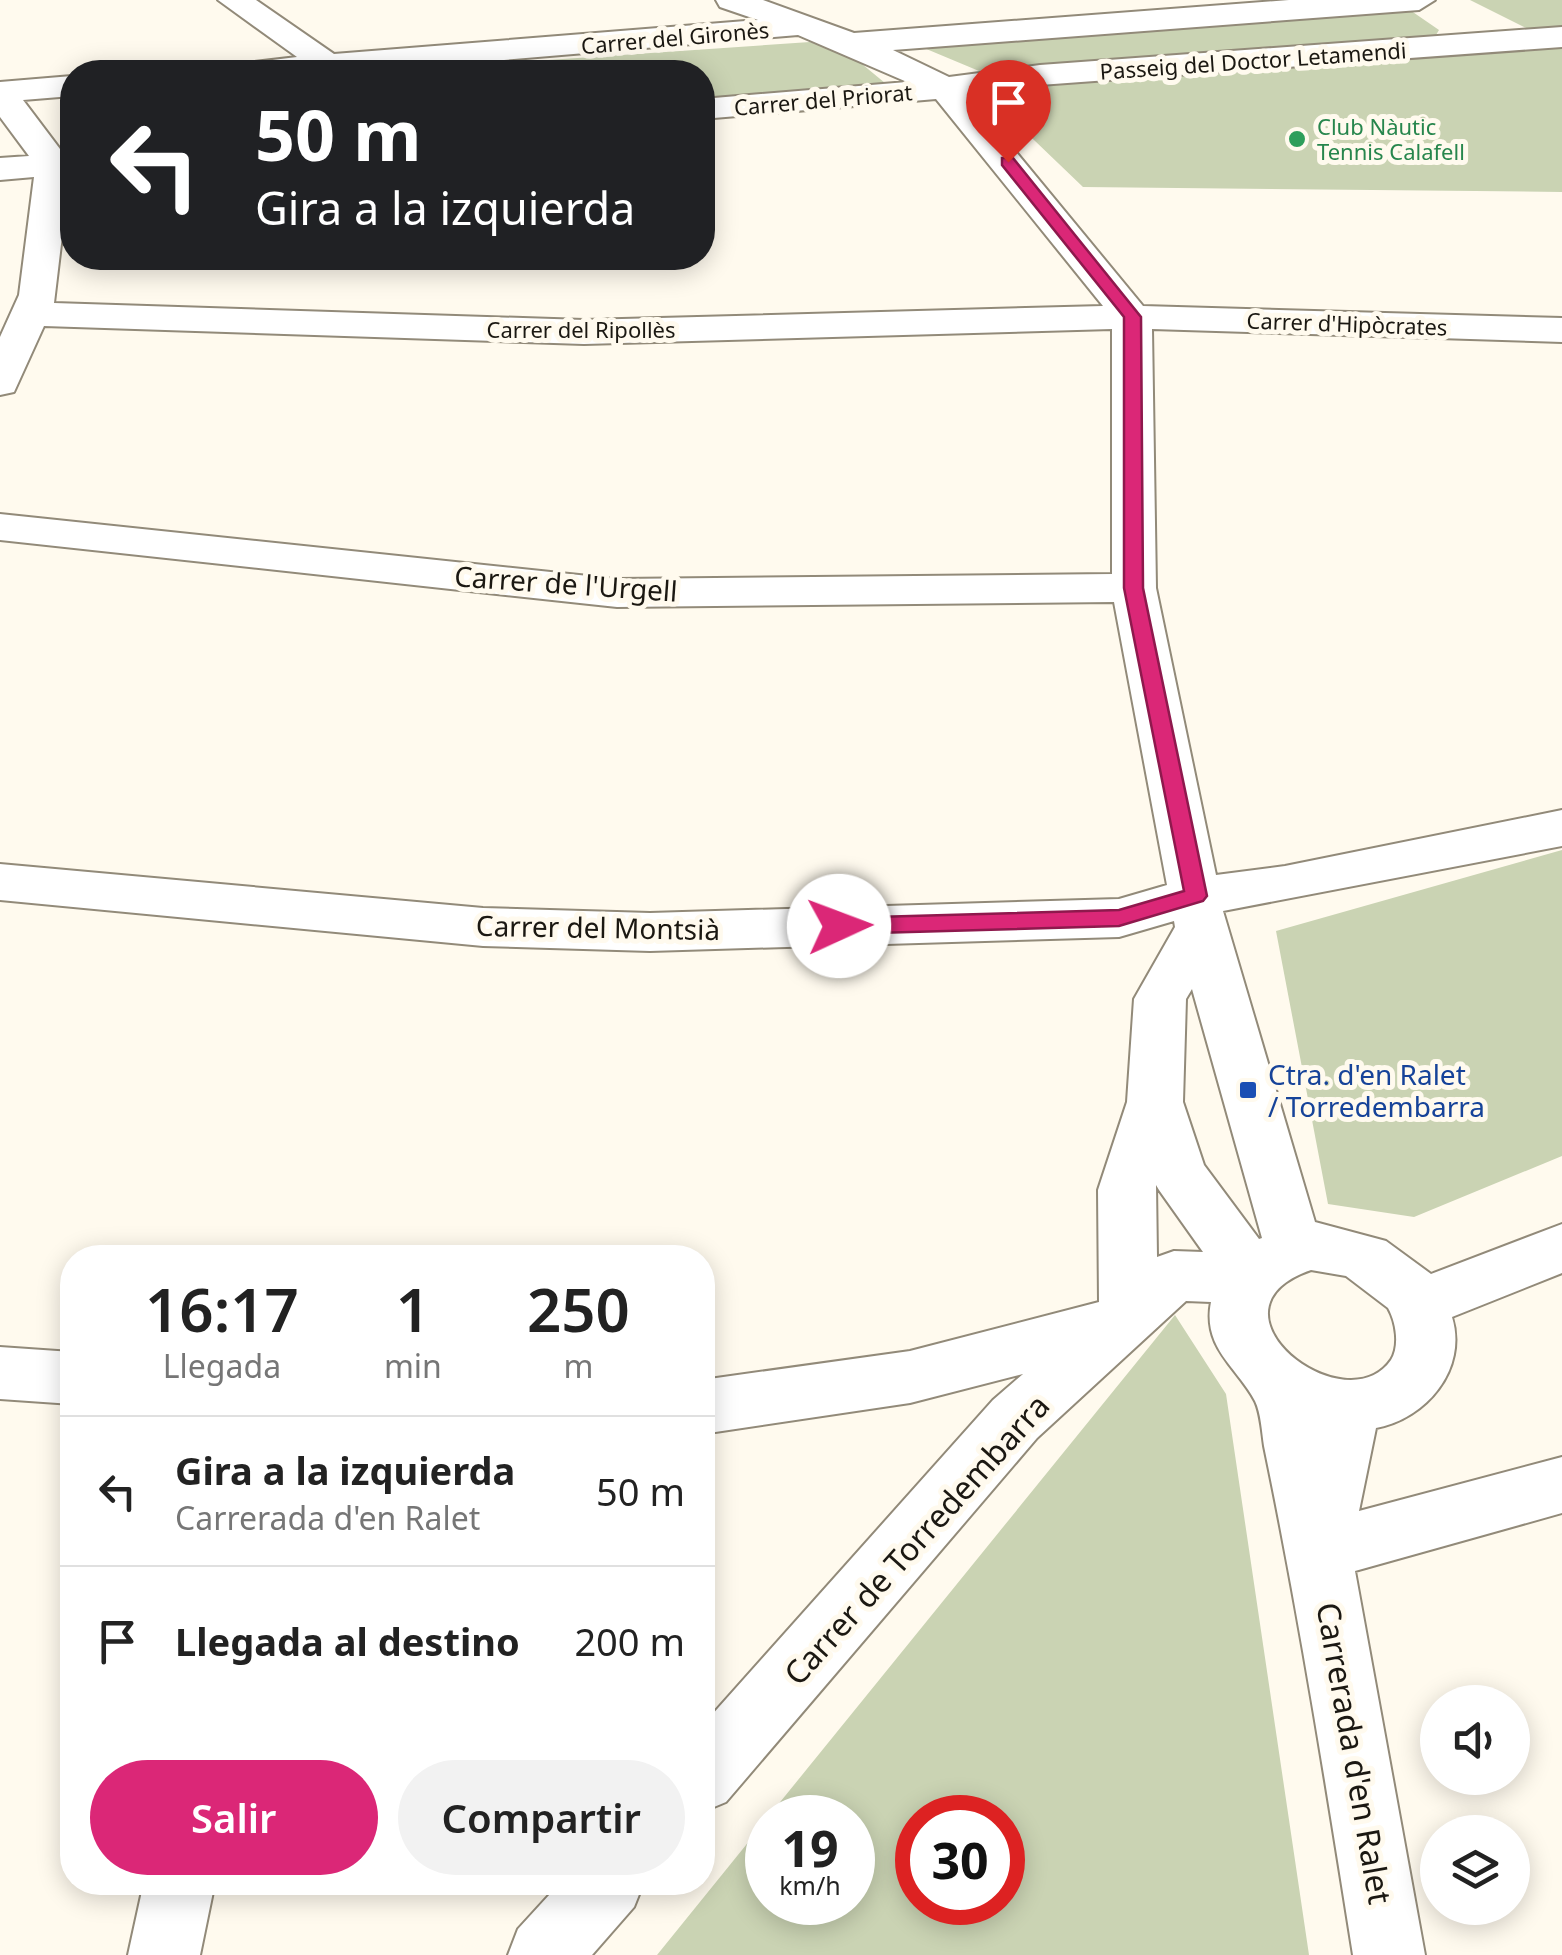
<!DOCTYPE html>
<html lang="es">
<head>
<meta charset="utf-8">
<style>
	:root { --surface:#fff; --page:#f2f2f2; --text:#222; --muted:#767676; --line:#e0e0e0; --accent:#db2777 }
	body { margin:0; font-family:"Noto Sans",sans-serif; background:var(--page); color:var(--text); height:100vh; display:flex; flex-direction:column; font-size:38px; white-space:nowrap }
	* { box-sizing:border-box; margin:0 }
	p { font-size:32px; color:var(--muted) }
	.icon { flex:none; width:55px; height:55px; fill:none; stroke:currentColor; stroke-width:2; stroke-linecap:round; stroke-linejoin:round }
	.map { position:relative; flex:1; overflow:hidden }
	.side { position:absolute; left:60px; top:1245px; width:655px; height:650px; display:flex; flex-direction:column; background:var(--surface); border-radius:40px; box-shadow:0 5px 25px #0003 }
	.side>* { flex:none }
	.guide { position:absolute; left:60px; top:60px; width:655px; height:210px; border-radius:40px; box-shadow:0 5px 25px #0003; background:#202124; color:#fff; overflow:hidden }
	.fabs { position:absolute; left:1420px; top:1685px; display:grid; gap:20px }
	.fabs a { display:grid; place-items:center; width:110px; height:110px; border-radius:50%; background:var(--surface); box-shadow:0 5px 25px #0003; font-size:50px }
	.speed { position:absolute; left:745px; top:1795px; display:flex; gap:20px; font-size:50px; font-weight:700; text-align:center }
	.speed>* { display:grid; place-content:center; width:130px; height:130px; border-radius:50%; background:var(--surface); box-shadow:0 5px 25px #0003; line-height:1 }
	.speed small { font-size:25px; font-weight:400 }
	.speed .limit { border:15px solid #d22; background:#fff; color:#111 }
	.pin { position:absolute; display:grid; place-items:center; width:85px; height:85px; color:#fff; margin:-102px -42px; border-radius:50% 50% 50% 0; rotate:-45deg; box-shadow:0 0 10px #0007 }
	.pin .icon { rotate:45deg }
	.me { position:absolute; width:110px; margin:-55px; rotate:88deg; stroke-linejoin:round; filter:drop-shadow(0 0 8px #0008) }
	.turn { display:flex; align-items:center; gap:35px; height:210px; padding:0 30px; font-size:45px }
	.turn .icon { width:130px; height:130px; stroke-width:2.5 }
	.turn b { display:block; font-size:70px; line-height:85px }
	.eta { display:flex; justify-content:space-evenly; align-items:center; height:170px; text-align:center }
	.eta b { font-size:60px; font-weight:600; line-height:70px }
	.cta { display:flex; gap:20px; margin-top:auto; padding:20px 30px }
	.cta a { flex:1; height:115px; border-radius:60px; background:var(--accent); color:#fff; font-size:40px; font-weight:600; line-height:115px; text-align:center }
	.cta a+a { background:var(--page); color:var(--text) }
	ul { padding:0; list-style:none }
	li { display:flex; align-items:center; gap:30px; height:150px; padding:0 30px; border-top:2px solid var(--line) }
	li div { flex:1 }
	li b { display:block; font-size:38px }
	li em { font-style:normal }
	.map>svg:first-child { display:block }
	.green { fill:#cad3b3; fill-rule:evenodd }
	.lines { fill:none; stroke-linecap:round; stroke-linejoin:round }
	.street-casing { stroke:#928a79; stroke-width:4 }
	.street { fill:#fff; fill-rule:evenodd }
	.route { fill:#db2777; stroke:#8e194d; stroke-width:2.5 }
	.leisure-dot { fill:#2e9e5b; stroke:#fffaee; stroke-width:4 }
	.transit-dot { fill:#1a4fb4; stroke:#fffaee; stroke-width:4 }
	.labels { text-anchor:middle; dominant-baseline:central; stroke-width:10; stroke-linejoin:round; paint-order:stroke }
	.far-street-label { font-size:22px; fill:#1b1812; stroke:#fffaee }
	.far-leisure-label { font-size:22px; fill:#27864d; stroke:#fffaee; text-anchor:start }
	.street-label { font-size:28px; fill:#1b1812; stroke:#fffaee }
	.transit-label { font-size:28px; fill:#164399; stroke:#fffaee; text-anchor:start }
	.near-street-label { font-size:32px; fill:#1b1812; stroke:#fffaee }
</style>
</head>
<body>
<div class="map">
<svg width="1562" height="1955" viewBox="0 0 1562 1955">
	<rect width="100%" height="100%" fill="#fffaee"/>
	<path class="green" d="M1470 0H1562V29H1528Z
		M1407 8 1439 30 1436 35 979 71 924 48 925 43Z
		M810 42 851 55 885 83 874 88 703 103 702 72H373Z
		M1562 45V192L1083 187 982 90Z
		M1562 850V1156L1414 1217 1328 1204 1276 931Z
		M1175 1315 1226 1394 1309 1955H657L767 1819 768 1902H852V1818L768 1817ZM918 1818H1002V1902H918Z"/>
	<g class="lines">
		<g class="street-casing">
			<path id="street" d="M218 0H256L334 54 758 20 720 7 716 0H763L854 33 1289 0H1435L1419 10 893 50 949 77 1040 65 1562 27V47L1040 85 969 95 1143 306 1562 318V342L1152 329 1156 588 1216 875 1285 866 1562 810V846L1223 911 1315 1222 1386 1241 1431 1274 1562 1224V1273L1452 1317C1468 1369 1426 1419 1376 1428L1359 1511 1562 1457V1513L1355 1571 1425 1955H1353C1326 1785 1299 1615 1264 1446 1262 1433 1261 1413 1255 1401 1237 1367 1202 1348 1211 1302L1186 1301 1037 1438 726 1802 702 1812V1726L993 1400 1023 1374 910 1403 702 1434V1380L910 1351 1099 1302 1098 1190 1127 1102 1134 999 1175 927 1174 921 1119 937 650 951 483 946 0 900V864L483 908 650 913 1119 899 1167 885 1114 602 617 607 0 540V514L617 579 1112 574V329L584 344 44 326 14 392 0 395V337L19 295 34 177 0 180V158L29 156 0 117V82L72 76V96L23 100 63 153 72 152 54 303 584 320 1103 306 936 99 702 119V99L907 82 798 35 361 72H225L230 65 297 57ZM1192 989 1262 1238 1259 1239 1204 1165 1183 1102 1186 999ZM1156 1185 1159 1190 1203 1252 1174 1251 1157 1257ZM1311 1270 1346 1276 1388 1308C1396 1322 1400 1346 1391 1360 1345 1426 1195 1310 1311 1270Z
				M0 1347 72 1352V1404L0 1399Z
				M144 1882H215L200 1955H128Z
				M561 1882H644L634 1907 592 1955H508L518 1929Z"/>
		</g>
		<use href="#street" class="street"/>
	</g>
	<path class="route" d="M1002 158H1013L1141 317 1143 588 1207 896 1203 901 1119 926 839 934 828 926 839 918 1119 910 1184 891 1124 588V317L1002 165Z"/>
	<circle class="leisure-dot" cx="1297" cy="139" r="10"/>
	<rect class="transit-dot" x="1238" y="1080" width="20" height="20" rx="5"/>
	<g class="labels">
		<g class="far-street-label">
			<text transform="translate(675 37) rotate(-5)">Carrer del Gironès</text>
			<text transform="translate(1253 60) rotate(-4)">Passeig del Doctor Letamendi</text>
			<text transform="translate(823 99) rotate(-5)">Carrer del Priorat</text>
			<text transform="translate(1347 323) rotate(2)">Carrer d'Hipòcrates</text>
			<text x="581" y="329">Carrer del Ripollès</text>
		</g>
		<g class="far-leisure-label">
			<text x="1317" y="126">Club Nàutic<tspan x="1317" dy="25">Tennis Calafell</tspan></text>
		</g>
		<g class="street-label">
			<text transform="translate(566 583) rotate(4)">Carrer de l'Urgell</text>
			<text transform="translate(598 927) rotate(1)">Carrer del Montsià</text>
		</g>
		<g class="transit-label">
			<text x="1268" y="1074">Ctra. d'en Ralet<tspan x="1268" dy="32">/ Torredembarra</tspan></text>
		</g>
		<g class="near-street-label">
			<text transform="translate(916 1539) rotate(-48)">Carrer de Torredembarra</text>
			<text transform="translate(1355 1753) rotate(80)">Carrerada d'en Ralet</text>
		</g>
	</g>
</svg>
<div class="fabs">
<a><svg class="icon" aria-label="sound" viewBox="0 0 24 24"><path d="M4 9h4l5-4v14l-5-4H4zM17 9q2 3 0 6"/></svg></a>
<a><svg class="icon" aria-label="layers" viewBox="0 0 24 24"><path d="M12 4l9 5-9 5-9-5zM3 14l9 5 9-5"/></svg></a>
</div>
<div class="speed"><div>19<small>km/h</small></div><div class="limit">30</div></div>
<div class="pin" style="left:1008px;top:162px;background:#d93025"><svg class="icon" aria-label="arrive" viewBox="0 0 24 24"><path d="M6 21V4h12l-3 4 3 4H6"/></svg></div>
<svg class="me" style="left:839px;top:926px" viewBox="-20 -20 40 40"><circle r="19" fill="#fff"/><path d="M0-13L10 11 0 6-10 11z" fill="#db2777"/></svg>
<div class="guide">
<div class="turn"><svg class="icon" aria-label="left" viewBox="0 0 24 24"><path d="M17 20v-9H6M10 6l-5 5 5 5"/></svg><div><b>50 m</b>Gira a la izquierda</div></div>
</div>
<section class="side">
<div class="eta">
<div><b>16:17</b><p>Llegada</p></div>
<div><b>1</b><p>min</p></div>
<div><b>250</b><p>m</p></div>
</div>
<ul>
<li><svg class="icon" aria-label="left" viewBox="0 0 24 24"><path d="M17 20v-9H6M10 6l-5 5 5 5"/></svg><div><b>Gira a la izquierda</b><p>Carrerada d'en Ralet</p></div><em>50 m</em></li>
<li><svg class="icon" aria-label="arrive" viewBox="0 0 24 24"><path d="M6 21V4h12l-3 4 3 4H6"/></svg><div><b>Llegada al destino</b></div><em>200 m</em></li>
</ul>
<div class="cta"><a>Salir</a><a>Compartir</a></div>
</section>
</div>
</body>
</html>
